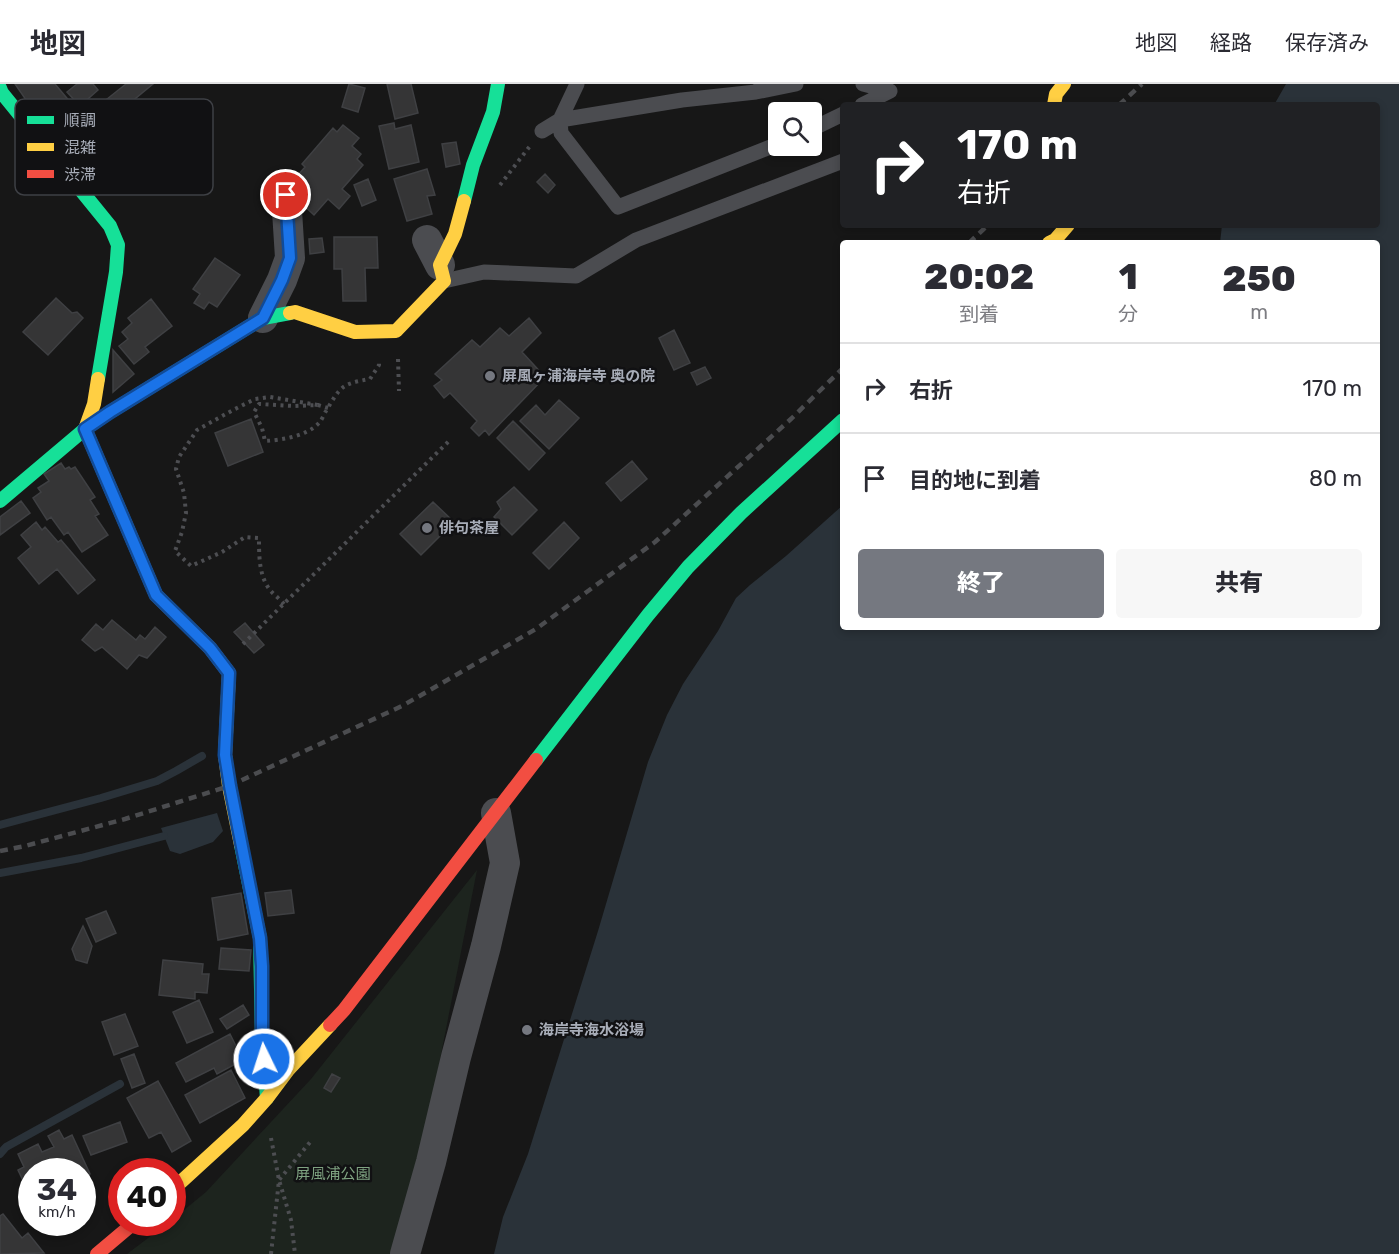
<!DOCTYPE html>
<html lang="ja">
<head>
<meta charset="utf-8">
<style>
	:root { --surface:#fff; --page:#f7f7f7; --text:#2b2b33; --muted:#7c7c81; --line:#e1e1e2; --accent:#757880 }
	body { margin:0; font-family:Rubik,"Noto Sans JP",sans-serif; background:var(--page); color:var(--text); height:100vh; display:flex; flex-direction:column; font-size:22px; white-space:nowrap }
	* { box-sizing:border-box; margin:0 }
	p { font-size:20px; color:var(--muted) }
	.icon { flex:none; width:33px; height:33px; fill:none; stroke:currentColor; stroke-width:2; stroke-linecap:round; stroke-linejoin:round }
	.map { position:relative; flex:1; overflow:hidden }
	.side { position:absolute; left:840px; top:156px; width:540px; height:390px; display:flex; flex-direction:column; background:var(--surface); border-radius:6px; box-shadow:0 3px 9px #0003 }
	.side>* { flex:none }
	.top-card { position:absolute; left:840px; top:18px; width:540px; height:126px; border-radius:6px; box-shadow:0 3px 9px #0003; background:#202124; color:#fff; overflow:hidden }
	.buttons { position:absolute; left:768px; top:18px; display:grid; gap:12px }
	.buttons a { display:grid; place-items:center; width:54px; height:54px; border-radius:6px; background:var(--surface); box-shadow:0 3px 9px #0003; font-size:30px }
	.speed { position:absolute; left:18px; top:1074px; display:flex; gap:12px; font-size:30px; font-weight:700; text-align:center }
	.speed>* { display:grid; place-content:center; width:78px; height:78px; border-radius:50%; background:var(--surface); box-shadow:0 3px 9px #0003; line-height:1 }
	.speed small { font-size:15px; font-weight:400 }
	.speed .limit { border:9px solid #d22; background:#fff; color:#111 }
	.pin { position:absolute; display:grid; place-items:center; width:51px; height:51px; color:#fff; margin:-26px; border:3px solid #fff; border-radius:50%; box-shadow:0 2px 6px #0007 }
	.me { position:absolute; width:66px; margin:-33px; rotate:356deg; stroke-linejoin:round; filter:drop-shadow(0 0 4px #0008) }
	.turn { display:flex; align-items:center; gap:21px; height:126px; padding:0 18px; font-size:27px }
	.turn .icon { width:78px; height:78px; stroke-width:2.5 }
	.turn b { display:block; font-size:42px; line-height:51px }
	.eta { display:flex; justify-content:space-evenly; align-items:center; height:102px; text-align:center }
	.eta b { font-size:36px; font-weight:800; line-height:42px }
	.button { display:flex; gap:12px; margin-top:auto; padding:12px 18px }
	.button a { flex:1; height:69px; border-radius:6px; background:var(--accent); color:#fff; font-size:24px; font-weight:800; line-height:69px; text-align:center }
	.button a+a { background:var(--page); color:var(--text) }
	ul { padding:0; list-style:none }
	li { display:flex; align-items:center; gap:18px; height:90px; padding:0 18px; border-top:2px solid var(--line) }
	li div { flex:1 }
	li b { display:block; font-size:22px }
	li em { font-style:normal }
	header { display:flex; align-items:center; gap:36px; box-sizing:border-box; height:84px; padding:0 30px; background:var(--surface); border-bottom:2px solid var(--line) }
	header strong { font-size:28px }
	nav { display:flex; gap:33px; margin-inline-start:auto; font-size:21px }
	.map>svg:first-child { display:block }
	.green { fill:#1d241e }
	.water { fill:#2a3239 }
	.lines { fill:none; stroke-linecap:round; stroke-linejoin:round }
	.stream { stroke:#2a3239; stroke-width:8 }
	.building { fill:#353536; stroke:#3f4043; stroke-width:1.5 }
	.path { stroke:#4d4e52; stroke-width:4; stroke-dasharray:3 4.5; stroke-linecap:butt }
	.lane { stroke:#4b4c50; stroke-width:15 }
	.street { stroke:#4b4c50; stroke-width:30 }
	.fast { stroke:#16e098; stroke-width:14 }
	.slow { stroke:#ffcf43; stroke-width:14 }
	.jam { stroke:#f24e42; stroke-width:14 }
	.rail { stroke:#4b4c4f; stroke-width:4.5; stroke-dasharray:8 6; stroke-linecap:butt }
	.route-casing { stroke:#114b97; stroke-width:15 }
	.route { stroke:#1a73e8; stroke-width:10 }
	.poi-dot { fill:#757880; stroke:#111113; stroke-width:2 }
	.labels { text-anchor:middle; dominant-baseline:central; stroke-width:5; stroke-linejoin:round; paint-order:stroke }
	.poi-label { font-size:15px; font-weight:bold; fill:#a8adb8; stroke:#111113; text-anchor:start }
	.park-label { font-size:15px; fill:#7fa381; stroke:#111113 }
	.key { fill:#111113; stroke:#3e4045; stroke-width:1.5 }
	.key-label { font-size:16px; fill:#a8adb8 }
</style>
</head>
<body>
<header>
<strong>地図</strong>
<nav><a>地図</a><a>経路</a><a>保存済み</a></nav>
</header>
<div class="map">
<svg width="1399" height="1170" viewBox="0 0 1399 1170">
	<rect width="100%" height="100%" fill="#171717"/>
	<path class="green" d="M477 786 422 1068 396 1170H127L168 1139 172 1138 173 1135 206 1108 311 995Z"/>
	<path class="water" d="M1286 0H1399V1170H494L503 1133 528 1070 598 847 648 678 667 631 683 600 718 547 736 514 750 501 786 472 843 421V543H1377V159H1220L1222 141H1377V21H1274Z
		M217 729 223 747 213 758 180 770 170 767 161 744Z"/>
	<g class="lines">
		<path class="stream" d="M0 741 101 714 157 697 176 687 202 672
			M0 789 81 774 164 752
			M0 1070 6 1063 120 1000"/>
	</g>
	<path class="building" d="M15 0H55L71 19 44 42Z
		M77 0H93L98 6 80 22 67 8Z
		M126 0H153L113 33 102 19Z
		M349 0 365 4 358 28 342 23Z
		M387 0H411L418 29 395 35Z
		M394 39 395 45 411 41 419 78 389 85 379 42Z
		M343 41 359 54 352 62 361 70 357 75 363 81 342 105 350 112 339 125 328 115 314 131 302 120 306 115 295 105 304 94 298 91 305 83 302 80 333 44 337 48Z
		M456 58 460 80 446 83 442 60Z
		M427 85 435 111 427 112 432 130 407 137 394 95Z
		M545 90 555 101 548 109 537 98Z
		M368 95 376 116 362 122 354 101Z
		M334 153H377L378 184H365L366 217H343L342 185H334Z
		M322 154 324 168 310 170 309 155Z
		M215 174 240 191 217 223 209 218 204 225 194 219 200 210 193 205Z
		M56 214 72 229 77 228 83 234 48 271 23 248Z
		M151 215 172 242 145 263 149 268 134 280 119 262 128 255 122 248 132 239 128 234Z
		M529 234 541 249 522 268 545 293 489 351 485 346 479 352 471 344 477 337 450 309 444 314 434 302 442 296 435 290 472 256 480 263 500 244 509 252Z
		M674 246 690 279 674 286 659 254Z
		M113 266 134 290 113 308Z
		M705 283 711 294 697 301 691 289Z
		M559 316 579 334 549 365 520 337 536 321 545 331Z
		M251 335 263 368 228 382 215 349Z
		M513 337 545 369 529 386 497 354Z
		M632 377 647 395 621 417 606 399Z
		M61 379 65 385 69 383 71 385 75 383 95 413 90 416 99 430 95 432 108 451 82 468 68 448 64 451 51 433 47 436 33 414 41 408 38 404 49 397 44 390Z
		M514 403 537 426 512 451 494 433 501 425 497 418Z
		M21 417 30 429 0 451V433Z
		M433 418 454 438 421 471 400 450Z
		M36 438 42 446 45 443 58 458 61 456 95 496 78 510 57 485 39 500 18 474 31 463 21 451Z
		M564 438 579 454 549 485 533 469Z
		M112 536 136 556 140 551 145 555 155 543 166 553 147 574 139 571 127 585 102 563 95 567 82 556 96 540 103 546Z
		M245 539 264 561 254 569 234 548Z
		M291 806 294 829 268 832 265 809Z
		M241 809 248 850 218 856 212 814Z
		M106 827 116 849 96 858 86 835Z
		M83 842 92 862 87 879 76 876 72 865Z
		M221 864 251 866 249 887 219 885Z
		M163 876 203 880 202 890H209L207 909 195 908V915L159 911Z
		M199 916 213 948 187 959 173 928Z
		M243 921 249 931 227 945 220 935Z
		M125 930 138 962 114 971 102 938Z
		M230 950 243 976 217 990 214 984 186 998 176 979Z
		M134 970 145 999 132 1004 121 975Z
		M231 986 245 1014 200 1039 185 1011Z
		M332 990 340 994 331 1008 324 1004Z
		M158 997 191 1057 172 1068 161 1048 149 1054 127 1014Z
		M120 1038 127 1058 91 1071 83 1052Z
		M59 1046 64 1055 72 1051 90 1090 82 1094V1088H32V1105H27L18 1086 24 1083 18 1070 38 1060 42 1068 54 1063 48 1052Z
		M3 1130 22 1154 28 1149 44 1169 0 1170V1132Z"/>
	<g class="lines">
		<path class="path" d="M500 101 530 62
			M398 275 399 307
			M328 324 318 321 294 322 259 320 254 328 262 344 265 357C282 356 307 352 319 339 322 336 324 330 326 327 341 302 341 300 370 295L379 281V277
			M284 520C280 515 274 511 270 506 259 492 259 472 259 454L245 453 222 468 191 482 175 467 182 448 186 429 184 409 176 385 179 373 197 346 233 326 255 315 270 313 318 321
			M243 560 450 356
			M271 1054 279 1096 291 1136 295 1170
			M271 1170 279 1096 311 1057"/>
		<path class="lane" d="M577 0 560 36 561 49 618 123 778 60
			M863 0 890 7
			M756 8 796 0
			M862 21 890 7
			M812 45 843 30
			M542 47 560 36 682 16 756 8 765 0
			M444 197 484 188 576 192 636 156 843 77"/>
		<path class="street" d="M427 156 440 181
			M263 234 282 196 290 174 286 111
			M405 1170 431 1078 456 973 486 862 505 779 496 729"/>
		<path class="fast" d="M0 4 2 9 110 142 118 161 116 188 98 295
			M464 117 473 81 493 28 498 0
			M0 417 85 345 110 328 263 234 290 229
			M536 676 648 531 688 483 741 429 843 336
			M241 761 260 854 262 957 267 1014"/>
		<path class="slow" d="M1054 21 1056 10 1064 0
			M1049 159 1055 156 1068 141
			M290 229 295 228 355 248 396 247 444 197 440 181 455 150 464 117
			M98 295 94 320 85 345 156 511 210 564 229 589 225 671 229 702 241 761
			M172 1106 243 1041 267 1014 288 986 330 941"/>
		<path class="jam" d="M330 941 344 926 536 676
			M97 1170 135 1138"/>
		<path class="rail" d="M1119 21 1142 0
			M969 159 988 141
			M0 767 25 762 125 735 229 702 402 622 536 545 655 458 792 334 843 284"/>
	</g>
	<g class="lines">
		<g class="route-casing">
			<path id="route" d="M264 975 262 957V882L260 854 230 702 225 671 229 589 210 564 156 511 85 345 110 328 263 234 282 196 290 174 286 111"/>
		</g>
		<use href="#route" class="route"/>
	</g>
	<g class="poi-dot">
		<circle cx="490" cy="292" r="6"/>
		<circle cx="427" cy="444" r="6"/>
		<circle cx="527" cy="946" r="6"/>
	</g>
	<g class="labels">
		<g class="poi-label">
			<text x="502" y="292">屏風ヶ浦海岸寺 奥の院</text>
			<text x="439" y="444">俳句茶屋</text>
			<text x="539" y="946">海岸寺海水浴場</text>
		</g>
		<g class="park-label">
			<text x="333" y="1090">屏風浦公園</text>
		</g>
	</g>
	<rect x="15" y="15" width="198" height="96" rx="9" class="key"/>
	<rect x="27" y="32" width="27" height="8" fill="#16e098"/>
	<rect x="27" y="59" width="27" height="8" fill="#ffcf43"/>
	<rect x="27" y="86" width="27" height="8" fill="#f24e42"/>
	<g class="key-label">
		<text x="64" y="42">順調</text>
		<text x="64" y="69">混雑</text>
		<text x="64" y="96">渋滞</text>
	</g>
</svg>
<div class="buttons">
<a><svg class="icon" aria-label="search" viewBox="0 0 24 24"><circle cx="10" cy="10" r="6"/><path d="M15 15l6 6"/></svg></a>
</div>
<div class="speed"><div>34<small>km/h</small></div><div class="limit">40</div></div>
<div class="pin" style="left:286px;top:111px;background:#d93025"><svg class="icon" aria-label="arrive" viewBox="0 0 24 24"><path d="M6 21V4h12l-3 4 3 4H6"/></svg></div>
<svg class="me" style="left:264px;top:975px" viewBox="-20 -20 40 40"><circle r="17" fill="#1a73e8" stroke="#fff" stroke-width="3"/><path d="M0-11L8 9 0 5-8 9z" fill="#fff"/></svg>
<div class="top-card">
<div class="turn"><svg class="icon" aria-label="right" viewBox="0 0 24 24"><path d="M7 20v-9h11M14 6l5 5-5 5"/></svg><div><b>170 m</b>右折</div></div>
</div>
<section class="side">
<div class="eta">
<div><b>20:02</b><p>到着</p></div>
<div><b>1</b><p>分</p></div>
<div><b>250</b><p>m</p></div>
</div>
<ul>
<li><svg class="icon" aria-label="right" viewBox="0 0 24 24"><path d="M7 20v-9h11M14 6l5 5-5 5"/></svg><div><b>右折</b></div><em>170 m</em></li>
<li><svg class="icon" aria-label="arrive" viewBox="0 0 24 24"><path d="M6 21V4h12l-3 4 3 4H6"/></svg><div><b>目的地に到着</b></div><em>80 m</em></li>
</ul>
<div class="button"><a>終了</a><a>共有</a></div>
</section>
</div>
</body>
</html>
